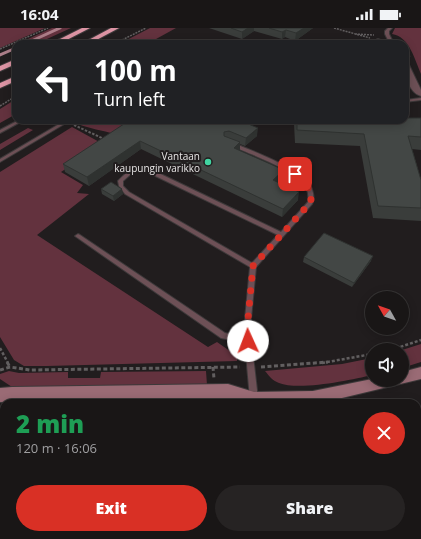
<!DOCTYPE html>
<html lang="en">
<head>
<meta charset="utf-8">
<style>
	:root { --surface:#191616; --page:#262323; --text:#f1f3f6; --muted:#9f9fa1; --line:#373535; --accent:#d93025 }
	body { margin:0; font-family:"Open Sans",sans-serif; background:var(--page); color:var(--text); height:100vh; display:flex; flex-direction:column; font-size:15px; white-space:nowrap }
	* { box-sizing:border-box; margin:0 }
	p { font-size:13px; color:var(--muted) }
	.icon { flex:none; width:22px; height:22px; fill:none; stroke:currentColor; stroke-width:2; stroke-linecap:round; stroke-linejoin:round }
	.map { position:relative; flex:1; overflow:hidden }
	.sheet { position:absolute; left:0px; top:371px; width:421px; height:140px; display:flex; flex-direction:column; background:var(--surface); border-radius:12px 12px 0 0; box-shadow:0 2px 10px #0003,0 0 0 1px var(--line) }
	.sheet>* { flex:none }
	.banner { position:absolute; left:12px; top:12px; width:397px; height:84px; border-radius:12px; box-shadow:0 2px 10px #0003,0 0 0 1px var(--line); background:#202124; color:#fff; overflow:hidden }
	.needle { width:26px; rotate:310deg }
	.tools { position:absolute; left:365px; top:263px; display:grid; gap:8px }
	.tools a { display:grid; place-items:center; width:44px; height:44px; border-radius:50%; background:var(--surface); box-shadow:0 2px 10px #0003,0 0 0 1px var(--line); font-size:20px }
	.pin { position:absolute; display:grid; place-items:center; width:34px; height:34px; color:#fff; margin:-17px; border-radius:8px; box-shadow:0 2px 6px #0006 }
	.me { position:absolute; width:44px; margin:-22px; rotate:358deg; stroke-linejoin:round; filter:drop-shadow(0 0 3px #0008) }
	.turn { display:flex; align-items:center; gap:14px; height:84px; padding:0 16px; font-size:18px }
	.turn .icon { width:52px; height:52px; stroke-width:2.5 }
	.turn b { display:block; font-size:28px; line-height:34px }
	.round { display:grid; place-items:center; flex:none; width:42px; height:42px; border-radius:21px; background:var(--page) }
	.overview { display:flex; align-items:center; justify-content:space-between; height:68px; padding:0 16px }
	h1 { font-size:24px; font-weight:800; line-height:30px; color:#1e9e55 }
	.action { display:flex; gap:8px; margin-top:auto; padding:8px 16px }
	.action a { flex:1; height:46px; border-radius:24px; background:var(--accent); color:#fff; font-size:16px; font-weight:800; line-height:46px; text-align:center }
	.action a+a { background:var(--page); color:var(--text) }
	.status { display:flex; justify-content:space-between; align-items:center; height:28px; padding:0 20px; background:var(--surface); direction:ltr }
	.status svg { height:11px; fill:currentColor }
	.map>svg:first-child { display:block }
	.green { fill:#63323e }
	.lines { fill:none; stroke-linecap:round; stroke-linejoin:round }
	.stream { stroke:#ad7e89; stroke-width:3 }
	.lane-casing { stroke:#3d393a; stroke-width:2 }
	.street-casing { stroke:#3d393a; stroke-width:2 }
	.secondary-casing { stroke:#3d393a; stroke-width:2 }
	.highway-casing { stroke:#3d393a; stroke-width:2 }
	.path-far3 { stroke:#625f60; stroke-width:1.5; stroke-dasharray:2 1; stroke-linecap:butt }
	.path-far2 { stroke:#625f60; stroke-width:2; stroke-dasharray:2.5 1.5; stroke-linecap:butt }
	.path-far1 { stroke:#625f60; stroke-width:2.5; stroke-dasharray:3 2; stroke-linecap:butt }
	.path { stroke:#625f60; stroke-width:3; stroke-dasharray:4 2.5; stroke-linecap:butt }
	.lane { fill:#6d5056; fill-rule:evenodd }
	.street { fill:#6d5056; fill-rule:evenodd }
	.secondary { fill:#9a6b75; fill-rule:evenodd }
	.highway { fill:#dd94a4; fill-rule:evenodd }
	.wall { fill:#3a3d3b }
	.shaded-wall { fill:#2f3230 }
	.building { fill:#434745; stroke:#2f3230 }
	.route { stroke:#d93025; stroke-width:7; stroke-dasharray:0 12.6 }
	.poi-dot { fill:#41d4a1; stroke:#211d1e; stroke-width:1.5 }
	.labels { text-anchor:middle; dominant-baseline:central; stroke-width:4; stroke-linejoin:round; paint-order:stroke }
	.far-poi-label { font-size:10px; fill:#e7e5e5; stroke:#211d1e; text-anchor:end }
</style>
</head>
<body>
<div class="status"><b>16:04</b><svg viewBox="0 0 49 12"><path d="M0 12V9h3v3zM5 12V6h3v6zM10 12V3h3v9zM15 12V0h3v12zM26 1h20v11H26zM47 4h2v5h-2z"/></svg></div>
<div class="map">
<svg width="421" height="511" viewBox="0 0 421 511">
	<rect width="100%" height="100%" fill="#211d1e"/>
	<path class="green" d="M0 0H45L0 20Z
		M52 0H71L36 16H17Z
		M150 0H176L147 16H119Z
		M395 0H421V46C415 32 409 8 392 6Z
		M16 71V86L0 95V81Z
		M85 92H135L115 106C102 102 90 101 78 96Z
		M72 99 103 116 61 144 83 157 77 165 89 166 37 207 208 319 217 314 237 328V333L47 338H24L14 332 0 309V144Z
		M28 100 33 102 0 122V116Z
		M421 316V334L402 340V322Z
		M372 330V347C351 352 299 363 279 355 273 353 269 348 265 343L342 336Z
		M9 343 19 345 68 344V350H100L101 344 206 343 207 357 21 360 12 359 0 351V346Z"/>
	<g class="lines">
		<path class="stream" d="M25 16 60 0
			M0 27 16 20"/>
		<g class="lane-casing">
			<path id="lane" d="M388 0H392L389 3V6L394 16H390L385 6V3Z
				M421 70V72L405 74V72Z
				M19 92H24L0 105V102Z
				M66 92H71L0 134V131Z
				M232 116H236C257 125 294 138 309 156 313 161 315 170 312 176L256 239 250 301 258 371 257 373 254 374 251 373 250 371 245 315 221 310 75 208 78 206 80 207 225 305 245 309 244 301 250 239 125 166 119 158 118 153C125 145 134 138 146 139L281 204 308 174C309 169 308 164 306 159 297 143 250 126 232 118ZM143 142 278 207 252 235 129 164 123 158V153L132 145Z
				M0 485H4V493H0Z
				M48 507H63L65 508 66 511H51L49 510Z
				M113 507H121L120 511H112Z"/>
		</g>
		<g class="street-casing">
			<path id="street" d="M378 11 388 15 389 16 376 14V12Z
				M405 35 409 37 421 62V68C408 64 405 46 405 35Z
				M255 507H273L274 511H256Z"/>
		</g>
		<g class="secondary-casing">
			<path id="secondary" d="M421 339V351L321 375H241L228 370 0 374V360L12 359 228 356 254 364 313 363 372 351V352H402V344Z
				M0 381H4V395H0Z"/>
		</g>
		<g class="highway-casing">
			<path id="highway" d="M82 0H90L59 16H50Z
				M111 0H119L89 16H81Z
				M16 31V36L0 43V38Z
				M16 48V53L0 60V55Z"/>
		</g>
		<path class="path-far3" d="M334 0 370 10
			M355 6 374 7
			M114 16 146 0
			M405 18 410 29
			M0 21 48 0
			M0 78 16 68"/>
		<path class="path-far2" d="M74 97 104 111"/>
		<path class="path-far1" d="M0 320 8 335
			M391 322 421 312
			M322 335 372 326"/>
		<path class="path" d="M7 334 10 339
			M213 339 214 351
			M261 339 328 334
			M0 342 10 339 30 342 240 339
			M0 406H4"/>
		<use href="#lane" class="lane"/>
		<use href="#street" class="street"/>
		<use href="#secondary" class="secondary"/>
		<use href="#highway" class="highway"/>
	</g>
	<path class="wall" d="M209 0H313L295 13 285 9 282 11 254 3 242 11Z
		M421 90V122L412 121 421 152V193L373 190 360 118 295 115 294 96 295 92H405Z
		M162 92 257 108 245 118 240 116V122L282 150 278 154 298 172 282 189 141 121 89 158 65 144 63 136Z
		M101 161 123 166 114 173 102 166Z
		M304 229 371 233 352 259 303 234Z
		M421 432V511H299L298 507H417Z"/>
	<path class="shaded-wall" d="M248 0H254V3L242 11V4Z
		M304 0H313L295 13 296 5Z
		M286 2 285 9 282 11V4Z
		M258 100 257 108 245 118 246 110Z
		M140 113 141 121 89 158 87 149Z
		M240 114V123L234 120Z
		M284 142 282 150 272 160 273 152Z
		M122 161 123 166 114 173 113 168Z
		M299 164 298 172 282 189 283 181Z
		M373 228 371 233 352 259 354 255Z"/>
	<path class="building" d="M231 0H248L242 4Z
		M269 0H304L296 5 286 2 282 4Z
		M405 90H421V109L408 108 421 152V180L378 178 364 106 297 102V92H405Z
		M130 92H155L159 94 162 92H239L258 100 246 110 229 103 224 104V108L240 114 234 120 284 142 273 152 299 164 283 181 140 113 87 149 63 136Z
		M111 154 122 161 113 168 101 161Z
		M324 205 373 228 354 255 304 229Z
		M421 432V510L303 511 302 507H417V433Z"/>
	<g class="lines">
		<path class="route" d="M248 313 247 301 253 238 310 175C315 162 303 154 295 146"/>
	</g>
	<circle class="poi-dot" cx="208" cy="134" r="4"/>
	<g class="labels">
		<g class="far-poi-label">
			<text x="200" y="128">Vantaan<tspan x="200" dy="12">kaupungin varikko</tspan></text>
		</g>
	</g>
</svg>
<div class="tools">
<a><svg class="needle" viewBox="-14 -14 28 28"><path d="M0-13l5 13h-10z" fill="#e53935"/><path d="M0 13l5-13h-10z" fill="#9f9fa1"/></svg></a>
<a><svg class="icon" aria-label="sound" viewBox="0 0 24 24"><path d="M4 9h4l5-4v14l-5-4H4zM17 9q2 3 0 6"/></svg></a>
</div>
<div class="pin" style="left:295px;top:146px;background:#d93025"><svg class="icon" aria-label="arrive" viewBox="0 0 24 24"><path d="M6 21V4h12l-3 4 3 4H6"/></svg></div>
<svg class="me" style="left:248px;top:313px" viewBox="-20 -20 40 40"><circle r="19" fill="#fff"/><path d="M0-13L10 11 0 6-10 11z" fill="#d93025"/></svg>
<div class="banner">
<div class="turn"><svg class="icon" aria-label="left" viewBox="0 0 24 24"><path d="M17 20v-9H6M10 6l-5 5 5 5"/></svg><div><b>100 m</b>Turn left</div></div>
</div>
<section class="sheet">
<div class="overview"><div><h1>2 min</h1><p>120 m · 16:06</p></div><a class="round" style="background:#d93025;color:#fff"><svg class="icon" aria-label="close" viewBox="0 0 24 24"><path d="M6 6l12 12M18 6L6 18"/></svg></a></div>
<div class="action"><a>Exit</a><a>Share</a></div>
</section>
</div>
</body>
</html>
